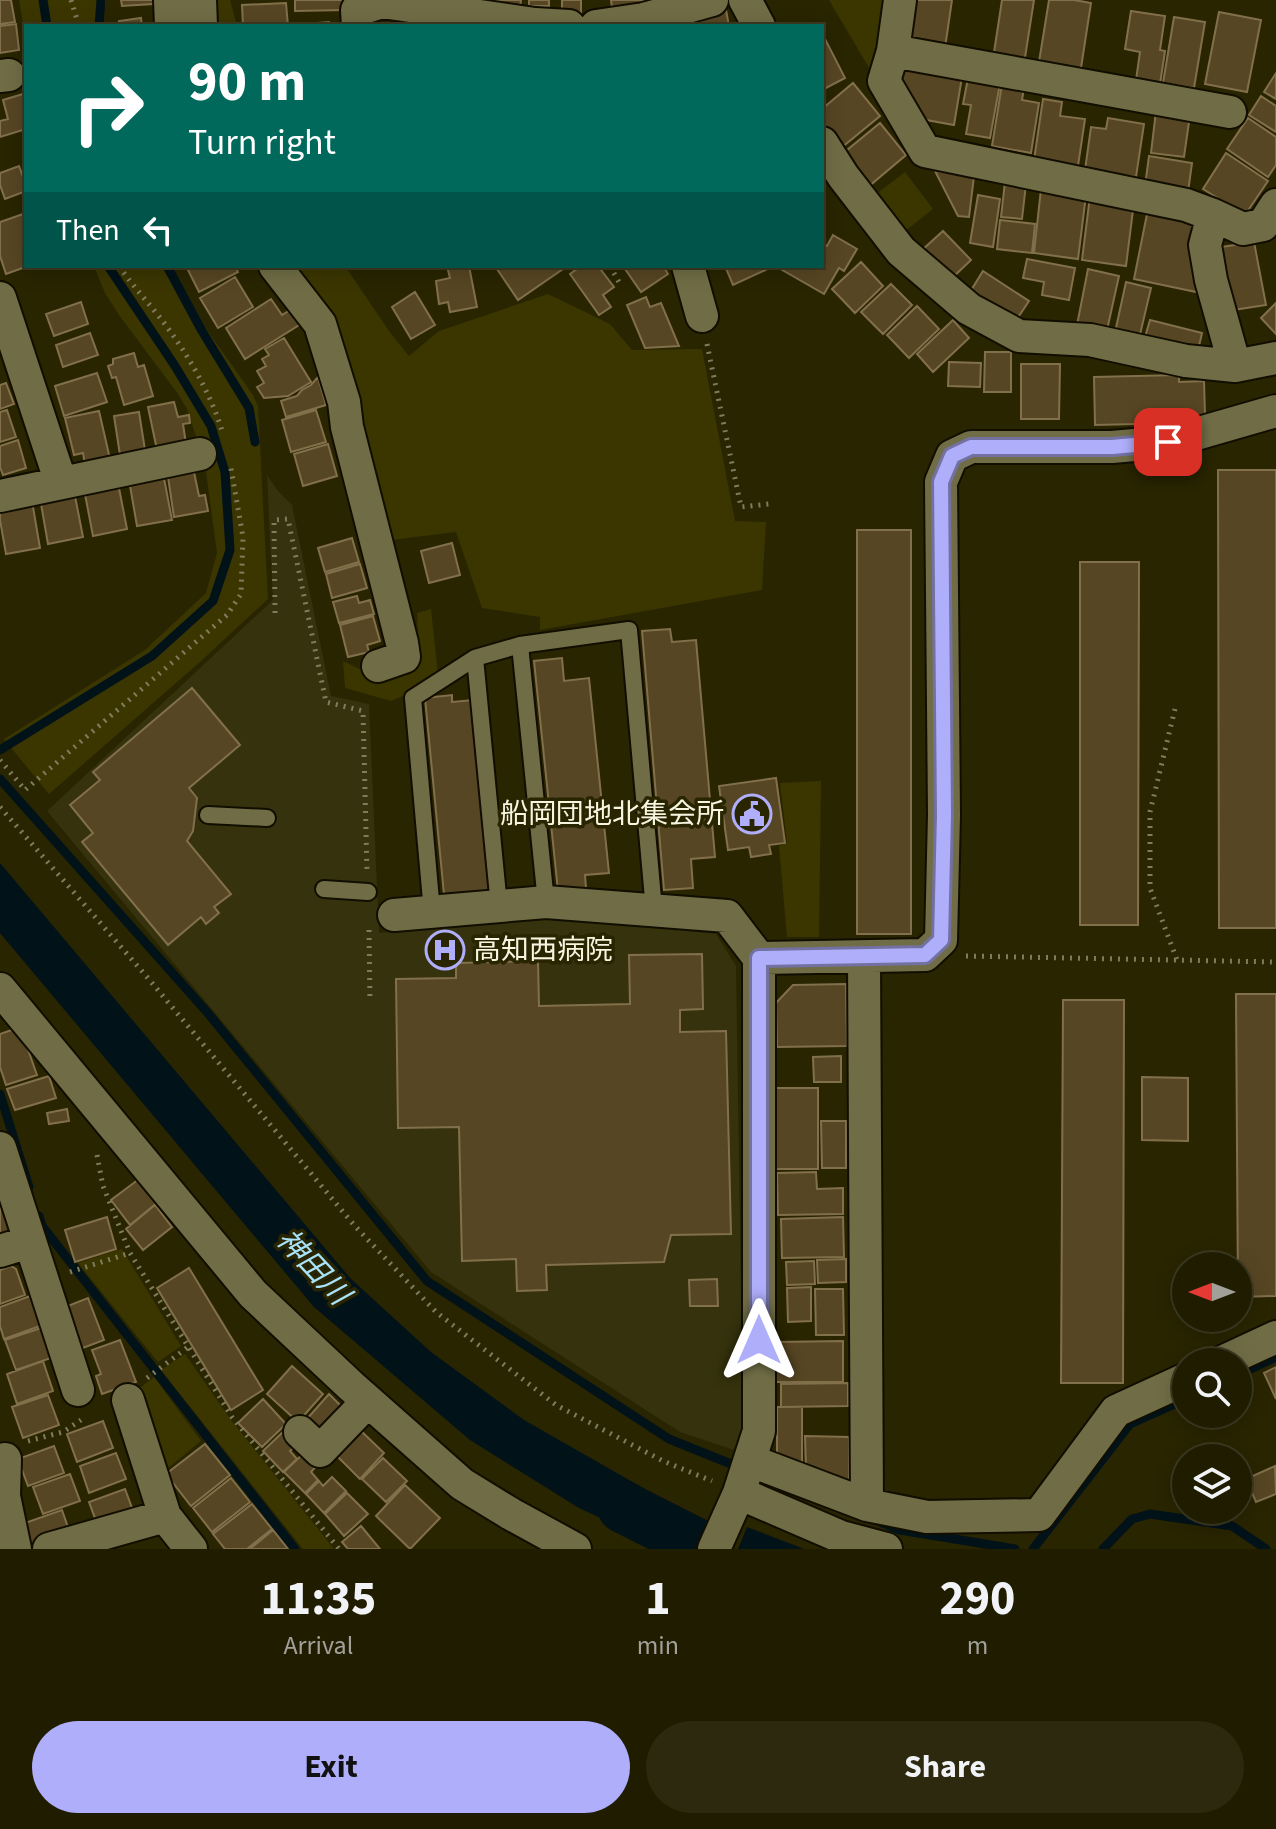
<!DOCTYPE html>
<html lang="en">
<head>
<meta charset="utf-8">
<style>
	:root { --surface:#1f1c00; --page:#2c290f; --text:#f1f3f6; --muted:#a1a199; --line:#3c3a22; --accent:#afaefa }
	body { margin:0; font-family:"Source Sans 3","Noto Sans JP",sans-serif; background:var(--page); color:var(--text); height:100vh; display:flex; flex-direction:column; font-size:30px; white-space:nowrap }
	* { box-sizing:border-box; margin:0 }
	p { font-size:26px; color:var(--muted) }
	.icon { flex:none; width:44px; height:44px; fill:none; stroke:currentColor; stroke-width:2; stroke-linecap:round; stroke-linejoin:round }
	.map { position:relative; height:1549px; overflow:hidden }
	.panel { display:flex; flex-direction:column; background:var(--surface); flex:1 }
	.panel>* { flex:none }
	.hud { position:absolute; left:24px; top:24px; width:800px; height:244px; border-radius:0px; box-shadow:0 4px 20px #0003,0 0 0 2px var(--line); background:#00695c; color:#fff; overflow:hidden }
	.needle { width:52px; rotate:270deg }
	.buttons { position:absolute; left:1172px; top:1252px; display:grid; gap:16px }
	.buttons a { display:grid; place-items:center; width:80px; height:80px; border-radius:50%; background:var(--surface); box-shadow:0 4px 20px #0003,0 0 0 2px var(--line); font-size:40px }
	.pin { position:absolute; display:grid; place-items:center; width:68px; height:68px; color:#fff; margin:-34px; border-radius:16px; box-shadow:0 4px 12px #0006 }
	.me { position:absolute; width:88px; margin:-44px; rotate:0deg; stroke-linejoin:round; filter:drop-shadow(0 0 6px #0008) }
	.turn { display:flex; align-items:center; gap:28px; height:168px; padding:0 32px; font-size:36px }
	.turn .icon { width:104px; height:104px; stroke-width:2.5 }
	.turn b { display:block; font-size:56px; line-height:68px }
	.then { display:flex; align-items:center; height:76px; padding:0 32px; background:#0003; gap:16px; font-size:30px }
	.eta { display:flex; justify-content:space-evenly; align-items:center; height:136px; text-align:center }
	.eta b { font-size:48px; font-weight:700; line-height:56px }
	.cta { display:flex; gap:16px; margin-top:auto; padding:16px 32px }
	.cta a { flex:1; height:92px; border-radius:48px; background:var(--accent); color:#111; font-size:32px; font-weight:700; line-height:92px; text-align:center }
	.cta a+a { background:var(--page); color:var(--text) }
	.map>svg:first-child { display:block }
	.built { fill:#35320d }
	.green { fill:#3b3600 }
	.water { fill:#021219 }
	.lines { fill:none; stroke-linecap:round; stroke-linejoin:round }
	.stream { stroke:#021219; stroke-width:9 }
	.river { stroke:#021219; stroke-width:52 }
	.building { fill:#574623; stroke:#82704b; stroke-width:2 }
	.service-casing { stroke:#110e00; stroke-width:20 }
	.minor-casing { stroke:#110e00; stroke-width:36 }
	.path { stroke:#7f7c5e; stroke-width:5; stroke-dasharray:2 6; stroke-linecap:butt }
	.service { stroke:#706d46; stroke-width:16 }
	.minor { stroke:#706d46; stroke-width:32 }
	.route-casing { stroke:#7271a2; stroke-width:20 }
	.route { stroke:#afaefa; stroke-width:14 }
	.labels { text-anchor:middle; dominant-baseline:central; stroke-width:7; stroke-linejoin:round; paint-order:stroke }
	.poi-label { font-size:28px; fill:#f6f5e0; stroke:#292500; text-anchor:end }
	.water-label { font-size:30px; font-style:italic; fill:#a8e2f8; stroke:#292500 }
</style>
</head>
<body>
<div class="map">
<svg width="1276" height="1549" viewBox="0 0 1276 1549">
	<rect width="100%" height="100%" fill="#292500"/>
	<path class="built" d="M267 475 278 491 292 505 331 696 369 704 379 933 557 917 716 934 736 966 743 1424 734 1450 680 1432 431 1272 47 811 273 600Z"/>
	<path class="green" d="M19 0H106L103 26H26V40Z
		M216 0H230L237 26H216Z
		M829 0H894L875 78Z
		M905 172 933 209 900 235 871 198Z
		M94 266H172L207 330 253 395 258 406 268 599 200 662 49 794 4 739 145 650 206 593 217 553 205 464 187 409 178 394 119 315 105 293Z
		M294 266H345L389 331 409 356 439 331 548 294 610 324 632 350 702 349 735 521 766 522 762 590 540 630V617L482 608 456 532 391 540Z
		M431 609 438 674 419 689 391 701 345 688 343 661 378 678 419 661 417 613Z
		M821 781 819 937H787L779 846 787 843 780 783Z
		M122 1249 181 1346 158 1362 78 1263Z
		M185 1354 231 1420 334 1549H303L161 1370Z
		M154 1377 201 1441 162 1473 135 1392Z"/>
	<path class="water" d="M0 863 351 1279 431 1352 524 1420 694 1517 681 1549H667L579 1508 470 1440 314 1307 0 933Z
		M747 1527 804 1549H738Z"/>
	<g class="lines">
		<path class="stream" d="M43 0 47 26
			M99 26 101 0
			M167 266 202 331 249 408 255 442
			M0 750 152 656 213 601 230 550 225 472 211 426 175 366 108 266
			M0 779 207 1012 427 1281 669 1439 741 1468
			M0 1094 29 1187
			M39 1216 42 1226 295 1549
			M1238 1375 1276 1357
			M878 1521 900 1530 1015 1549
			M1033 1549 1130 1424 1186 1399
			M1103 1549 1132 1519 1150 1514 1232 1526 1266 1549"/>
		<path class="river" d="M623 1507 706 1549"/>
	</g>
	<path class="building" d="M0 0H11L15 22 0 24Z
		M121 0H153V4L122 6Z
		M295 0H358L346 10 295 11Z
		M469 0H521L520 8Z
		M529 0H549V6H529Z
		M562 0H581V12H562Z
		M611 0H653V1L612 8Z
		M915 0H952L945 48 909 43Z
		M1002 0H1034L1024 64 993 59Z
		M1049 0H1074L1091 3 1081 68 1039 62Z
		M286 3 288 26H243L242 5Z
		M726 10 729 26H695L693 18Z
		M1131 11 1165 16 1160 50 1165 51 1160 84 1136 80 1140 52 1125 49Z
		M1219 12 1261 20 1247 92 1205 84Z
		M1174 17 1205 22 1194 88 1163 83Z
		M141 18 142 26H111L119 24V21Z
		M329 22V26H292V25Z
		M427 22V26H377V25Z
		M16 24 19 50 0 53V26Z
		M823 35 845 78 822 90V36Z
		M905 60 963 71 954 125 921 119 900 88Z
		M969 73 1001 78 990 138 966 134 971 105 963 104Z
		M1276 73V99L1264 92Z
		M1003 78 1025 82 1022 100 1039 103 1031 153 992 146Z
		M853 83 880 116 841 148 822 124V109Z
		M26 93V129L0 137V121L8 119 3 100Z
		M1261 96 1276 106V132L1249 115Z
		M1043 99 1062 102 1060 116 1085 119 1078 166 1034 160Z
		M1156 111 1190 115 1184 157 1151 153Z
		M1108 118 1144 124 1136 177 1085 170 1091 127 1106 129Z
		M1248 118 1276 137V165L1268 177 1227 149Z
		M880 123 906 155 868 187 841 155Z
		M1226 153 1268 181 1245 215 1203 189Z
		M1149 156 1192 163 1188 192 1145 186Z
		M19 166 26 185V191L5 199 0 185V173Z
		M935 171 974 176 969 217 958 216Z
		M1005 182 1026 184 1022 219 1001 217Z
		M1041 189 1086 195 1078 259 1034 253Z
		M978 195 1000 199 993 247 970 243Z
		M1090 196 1134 202 1126 266 1082 260Z
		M1148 209 1193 221 1201 265 1196 292 1134 279Z
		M26 213V266H28L6 274 0 256V222Z
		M1000 220 1035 224 1032 253 997 249Z
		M943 231 971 260 950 280 922 250Z
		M833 235 857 249 844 271 839 268 824 294 777 267 822 266V244L827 246Z
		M1254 242 1266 305 1233 310 1221 247Z
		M1027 259 1075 268 1069 300 1042 295 1044 282 1023 278Z
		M861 262 883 286 855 313 832 289Z
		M186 266H235L238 272 199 292Z
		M447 266H469L477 307 450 312 448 302 439 304 436 281 450 278Z
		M495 266H561L563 269 518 300Z
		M581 266H598L614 287 603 295 611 307 599 315 570 274Z
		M623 266H663L668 274 641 292Z
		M725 266H774L733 285Z
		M1088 269 1119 276 1107 330 1077 325Z
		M983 271 1029 301 1015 322 970 292Z
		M235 277 253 307 218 328 200 298Z
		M1126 282 1151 288 1138 343 1114 337Z
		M891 284 912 305 883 334 861 312Z
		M415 292 435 325 411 339 392 307Z
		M646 297 650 307 661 303 679 346 645 348 627 305Z
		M271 299 282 315 295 307 304 322 245 359 226 328Z
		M81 302 88 324 54 336 46 314Z
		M1276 303V334L1261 318Z
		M917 306 939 329 909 358 887 335Z
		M953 320 969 338 933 372 917 354Z
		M1150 320 1202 333 1197 355 1145 337Z
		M90 333 98 355 63 367 56 345Z
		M284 338 311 382 288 396 264 398 257 387 264 383 257 371 266 366 262 359 269 355 265 349Z
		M985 352H1011V392H984Z
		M134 353 138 367 144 365 153 396 124 405 116 377 112 378 108 366 113 364V359Z
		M949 362 981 363 980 387 948 386Z
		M1021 364H1060L1059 419H1021Z
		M97 373 107 402 64 416 55 386Z
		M1179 375V382L1204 381 1205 415 1179 416V423L1095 425 1094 377Z
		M318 377 326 405 286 417 281 401 297 396 302 390 311 385Z
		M6 383 14 404 0 409V385Z
		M174 402 178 417 189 415 190 423 183 424 186 444 157 450 148 407Z
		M7 410 16 437 0 442V412Z
		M316 410 326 442 291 452 282 420Z
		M99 411 110 459 85 465 83 453 74 455 65 418Z
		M139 412 145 450 120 455 114 416Z
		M18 440 26 468 3 475 0 467V446Z
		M328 444 337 476 303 486 294 454Z
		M1218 470H1276V928H1219Z
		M194 472 199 496 205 495 208 511 174 517 168 477Z
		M163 473 172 520 137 526 129 480Z
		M118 483 127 529 93 536 84 489Z
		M74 491 83 537 48 544 40 498Z
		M32 501 40 548 6 554 0 520V507Z
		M857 530H911V934H857Z
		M352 538 359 562 325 572 318 548Z
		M452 543 460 575 429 583 421 551Z
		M1080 562H1139L1138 925H1080Z
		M360 564 367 588 332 598 326 574Z
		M357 596 359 603 370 600 374 614 339 623 333 602Z
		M373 616 380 641 367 645 369 652 348 657 340 625Z
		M670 629 672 642 696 640 715 857 691 859 693 888 664 890 642 631Z
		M562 658 564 681 589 678 609 873 585 875 586 888 558 891 534 661Z
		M192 688 240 745 189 788 197 798 193 831 187 841 231 894 214 907 219 913 206 924 201 917 168 945 82 842 93 833 70 805 100 780 93 772Z
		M452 695V702L473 700 491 893 445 905 425 698Z
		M776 778 785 843 769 845 771 854 751 857 749 847 728 850 719 786Z
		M702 954 703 1009 680 1010V1032L726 1031 731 1234 671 1235 664 1262 546 1265 547 1290 517 1291 516 1259 462 1261 459 1127 398 1128 396 979 456 978V963L538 961 539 1006 630 1004 629 955Z
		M846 984 847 1046 777 1047 776 1003 793 985Z
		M1236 994H1276V1296L1238 1297Z
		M1063 1000H1124L1123 1383H1061Z
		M20 1027 37 1075 6 1085 0 1067V1034Z
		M841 1056V1082H814L813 1057Z
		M49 1076 56 1098 15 1110 7 1089Z
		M1142 1077 1188 1078V1141L1142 1140Z
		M775 1088H818V1169H775Z
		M67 1109 69 1121 49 1124 47 1113Z
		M821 1121H846V1168H822Z
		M816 1172 817 1189 843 1188V1214L778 1215 777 1173Z
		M139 1179 158 1202 130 1225 111 1200Z
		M0 1200 12 1233 0 1237Z
		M155 1205 172 1227 143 1250 126 1229Z
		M107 1217 116 1249 75 1262 65 1230Z
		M843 1217 844 1257 782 1258 781 1219Z
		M846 1259V1282L818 1283 817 1260Z
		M814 1261 815 1284 787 1285 786 1262Z
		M11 1266 16 1269 25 1295 0 1304V1270Z
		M189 1268 263 1390 231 1410 157 1288Z
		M717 1279 718 1306H690L689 1280Z
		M811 1287V1321L788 1322 787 1288Z
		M815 1289H843L844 1335H816Z
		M30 1296 40 1326 4 1339 0 1326V1307Z
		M88 1298 104 1340 75 1351 60 1309Z
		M41 1328 51 1358 16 1370 5 1340Z
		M120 1340 136 1382 102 1394 96 1376 101 1374 92 1350Z
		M843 1341V1382H776L775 1342Z
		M43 1361 53 1391 17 1404 7 1374Z
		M292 1366 323 1394 298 1422 267 1394Z
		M1276 1367V1399L1264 1373Z
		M848 1383V1406L781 1407V1384Z
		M329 1394 345 1410 322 1435 306 1420Z
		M48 1395 59 1425 23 1438 12 1407Z
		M263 1399 286 1424 262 1447 238 1423Z
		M777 1407H802V1462H777Z
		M103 1421 113 1448 77 1462 67 1434Z
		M358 1428 384 1453 360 1479 334 1453Z
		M285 1430 298 1443 290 1451 297 1459 283 1472 263 1451Z
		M805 1436 849 1437V1485L806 1470Z
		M205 1444 230 1475 191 1506 166 1474Z
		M54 1446 64 1473 28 1486 18 1459Z
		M306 1451 318 1464 311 1472 318 1480 305 1493 284 1472Z
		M116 1453 126 1479 89 1493 80 1466Z
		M383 1458 407 1481 386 1502 362 1479Z
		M1275 1466 1276 1494 1256 1502 1246 1479Z
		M70 1474 80 1501 43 1514 33 1487Z
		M332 1477 346 1491 324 1513 306 1494 319 1481 323 1486Z
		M231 1478 250 1502 212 1532 193 1508Z
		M405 1485 440 1518 410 1549 376 1516Z
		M125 1489 135 1516 99 1529 89 1502Z
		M347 1493 368 1514 344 1536 325 1514Z
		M252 1504 272 1529 247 1549H225L213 1534Z
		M62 1510 71 1536 55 1538 30 1547 22 1524Z
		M361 1526 380 1549H348L342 1542Z
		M273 1530 288 1549H250Z"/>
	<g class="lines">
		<g class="service-casing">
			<path id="service" d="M520 645 546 902
				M475 658 499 906
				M208 815 267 818
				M324 889 368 892
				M432 912 413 698 475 658 520 645 629 630 654 910"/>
		</g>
		<g class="minor-casing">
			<path id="minor" d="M170 0 171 26
				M200 0 201 26
				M745 0 759 26
				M358 26 357 10 382 2 535 24 569 26
				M596 26 644 19 712 0
				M893 51 900 0
				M0 76 9 75
				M1230 112 893 51 884 81 925 151 1186 205 1213 215 1205 245 1211 280 1235 366
				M822 143 843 176 901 251 969 309 1019 336 1090 340 1186 361 1235 366 1276 358
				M1213 215 1243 229 1263 225 1276 205
				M275 266 320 324 344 402 347 427 402 643 404 657 378 666
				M688 266 702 316
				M0 298 61 483
				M0 496 200 454
				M394 915 546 902 727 916 759 958V1431L739 1493 714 1549
				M864 957 867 1505
				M759 958 925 955 941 940 944 815 941 482 952 456 971 447H1112L1168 442 1276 411
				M0 989 253 1294 351 1386 462 1484 511 1514 575 1549
				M0 1148 78 1390
				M0 1251 29 1242
				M1222 1362 1276 1337
				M128 1400 165 1516 191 1549
				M300 1432 320 1451 368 1401
				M5 1459 4 1496 15 1549
				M751 1461 867 1505 927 1517 1039 1515 1116 1411 1186 1379
				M739 1493 841 1537 886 1549
				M49 1549 165 1516"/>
		</g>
		<path class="path" d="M71 0 79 26
			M119 266C132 285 147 301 161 319 186 351 212 395 223 434
			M610 266 619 282
			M707 344 741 507 769 504
			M275 613 274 520 288 519 326 702 363 711 367 872
			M1175 709 1150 812V888L1177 960
			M0 760 25 790 227 615 241 594 243 537 230 463
			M0 807 147 977 354 1225 436 1312 556 1405 663 1461 712 1481
			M369 930 370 1001
			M966 956 1276 962
			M97 1155 103 1186 130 1253 232 1417 339 1549
			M70 1272 130 1253
			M147 1378 188 1347
			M28 1441 63 1432 81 1420"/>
		<use href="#service" class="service"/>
		<use href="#minor" class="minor"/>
	</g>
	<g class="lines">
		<g class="route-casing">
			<path id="route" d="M759 1340V958L925 955 941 940 944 815 941 482 952 456 971 447H1112L1168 442"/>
		</g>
		<use href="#route" class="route"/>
	</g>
	<defs>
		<g id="civic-ring" transform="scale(2)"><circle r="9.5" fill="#292500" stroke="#afaefa" stroke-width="1.5"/><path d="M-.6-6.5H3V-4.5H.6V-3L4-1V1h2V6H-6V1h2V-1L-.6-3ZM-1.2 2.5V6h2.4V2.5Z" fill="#afaefa"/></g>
		<g id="hospital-ring" transform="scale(2)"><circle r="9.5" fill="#292500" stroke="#afaefa" stroke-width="1.5"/><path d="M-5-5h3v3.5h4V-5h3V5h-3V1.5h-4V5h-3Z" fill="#afaefa"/></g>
	</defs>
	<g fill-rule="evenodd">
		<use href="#civic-ring" x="752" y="814"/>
		<use href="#hospital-ring" x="445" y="950"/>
	</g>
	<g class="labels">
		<g class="poi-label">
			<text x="724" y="814">船岡団地北集会所</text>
			<text x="473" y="950" text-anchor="start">高知西病院</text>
		</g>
		<g class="water-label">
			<text transform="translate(313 1267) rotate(47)">神田川</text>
		</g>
	</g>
</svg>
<div class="buttons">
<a><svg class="needle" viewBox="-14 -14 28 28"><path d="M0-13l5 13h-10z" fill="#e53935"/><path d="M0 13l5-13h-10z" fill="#a1a199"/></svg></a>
<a><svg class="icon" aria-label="search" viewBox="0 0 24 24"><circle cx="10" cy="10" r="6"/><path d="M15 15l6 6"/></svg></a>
<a><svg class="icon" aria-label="layers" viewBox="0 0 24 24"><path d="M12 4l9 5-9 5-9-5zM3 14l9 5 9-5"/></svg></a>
</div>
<div class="pin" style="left:1168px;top:442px;background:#d93025"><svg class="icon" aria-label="arrive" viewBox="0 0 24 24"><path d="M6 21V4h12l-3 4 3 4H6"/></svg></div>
<svg class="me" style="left:759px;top:1340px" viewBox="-20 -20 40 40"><path d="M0-17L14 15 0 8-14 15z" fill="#afaefa" stroke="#fff" stroke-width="4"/></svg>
<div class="hud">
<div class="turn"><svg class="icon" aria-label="right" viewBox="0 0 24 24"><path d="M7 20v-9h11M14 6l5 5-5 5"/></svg><div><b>90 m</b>Turn right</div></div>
<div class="then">Then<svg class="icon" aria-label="left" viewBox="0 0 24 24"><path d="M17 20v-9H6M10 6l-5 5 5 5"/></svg></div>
</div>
</div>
<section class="panel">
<div class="eta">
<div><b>11:35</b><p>Arrival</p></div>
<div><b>1</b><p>min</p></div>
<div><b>290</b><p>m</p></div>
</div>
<div class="cta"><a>Exit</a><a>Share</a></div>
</section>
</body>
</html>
